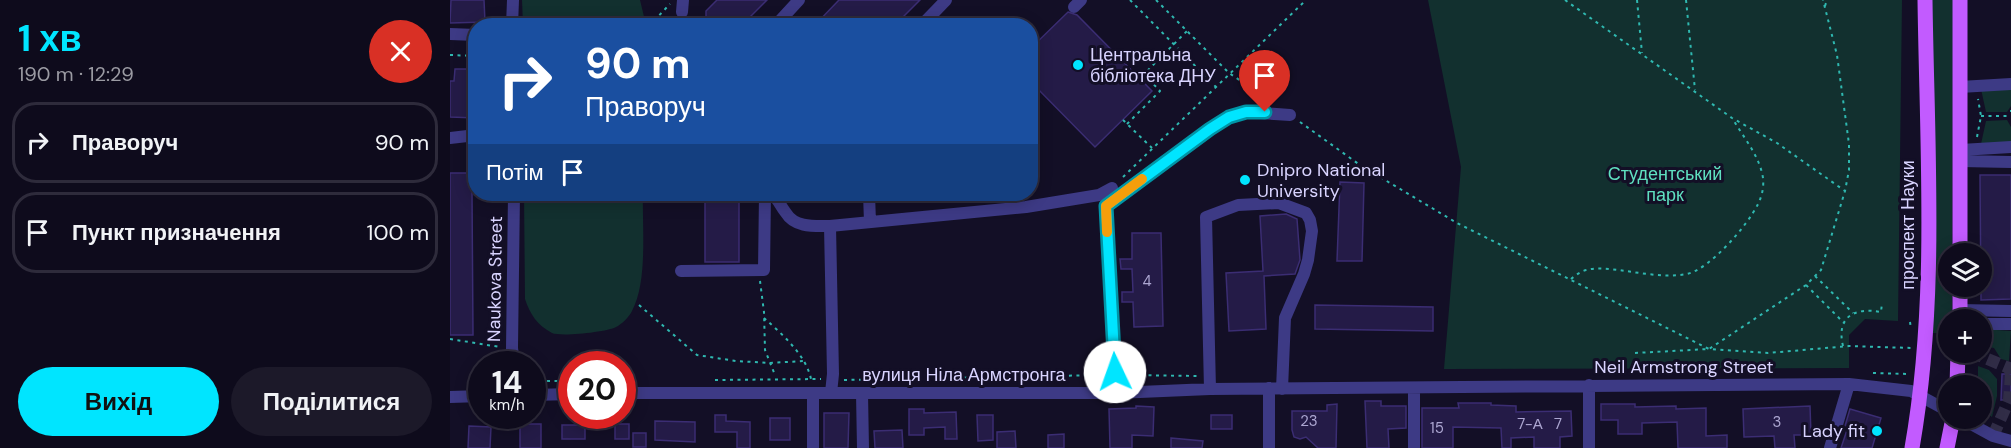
<!DOCTYPE html>
<html lang="uk">
<head>
<meta charset="utf-8">
<style>
	:root { --surface:#0e0b1c; --page:#1c1929; --text:#f1f3f6; --muted:#9b9ba3; --line:#2e2b3b; --accent:#00e5ff }
	body { margin:0; font-family:"DM Sans",sans-serif; background:var(--page); color:var(--text); height:100vh; display:flex; flex-direction:column; font-size:22px; white-space:nowrap }
	* { box-sizing:border-box; margin:0 }
	p { font-size:20px; color:var(--muted) }
	.icon { flex:none; width:33px; height:33px; fill:none; stroke:currentColor; stroke-width:2; stroke-linecap:round; stroke-linejoin:round }
	.map { position:relative; flex:1; overflow:hidden }
	.panel { display:flex; flex-direction:column; background:var(--surface); width:450px }
	.panel>* { flex:none }
	.banner { position:absolute; left:18px; top:18px; width:570px; height:183px; border-radius:24px; box-shadow:0 3px 15px #0003,0 0 0 2px var(--line); background:#1a4fa0; color:#fff; overflow:hidden }
	.tools { position:absolute; left:1488px; top:243px; display:grid; gap:12px }
	.tools a { display:grid; place-items:center; width:54px; height:54px; border-radius:50%; background:var(--surface); box-shadow:0 3px 15px #0003,0 0 0 2px var(--line); font-size:30px }
	.speed { position:absolute; left:18px; top:351px; display:flex; gap:12px; font-size:30px; font-weight:700; text-align:center }
	.speed>* { display:grid; place-content:center; width:78px; height:78px; border-radius:50%; background:var(--surface); box-shadow:0 3px 15px #0003,0 0 0 2px var(--line); line-height:1 }
	.speed small { font-size:15px; font-weight:400 }
	.speed .limit { border:9px solid #d22; background:#fff; color:#111 }
	.pin { position:absolute; display:grid; place-items:center; width:51px; height:51px; color:#fff; margin:-62px -26px; border-radius:50% 50% 50% 0; rotate:-45deg; box-shadow:0 0 6px #0007 }
	.pin .icon { rotate:45deg }
	.me { position:absolute; width:66px; margin:-33px; rotate:357deg; stroke-linejoin:round; filter:drop-shadow(0 0 4px #0008) }
	.turn { display:flex; align-items:center; gap:21px; height:126px; padding:0 18px; font-size:27px }
	.turn .icon { width:78px; height:78px; stroke-width:2.5 }
	.turn b { display:block; font-size:42px; line-height:51px }
	.then { display:flex; align-items:center; height:57px; padding:0 18px; background:#0003; gap:12px; font-size:22px }
	.round { display:grid; place-items:center; flex:none; width:63px; height:63px; border-radius:32px; background:var(--page) }
	.overview { display:flex; align-items:center; justify-content:space-between; height:102px; padding:0 18px }
	h1 { font-size:36px; font-weight:700; line-height:45px; color:var(--accent) }
	.action { display:flex; gap:12px; margin-top:auto; padding:12px 18px }
	.action a { flex:1; height:69px; border-radius:36px; background:var(--accent); color:#111; font-size:24px; font-weight:700; line-height:69px; text-align:center }
	.action a+a { background:var(--page); color:var(--text) }
	ul { padding:0; list-style:none }
	li { display:flex; align-items:center; gap:18px; height:81px; margin:0 12px 9px; padding:0 6px; border:3px solid var(--line); border-radius:24px }
	li div { flex:1 }
	li b { display:block; font-size:22px }
	li em { font-style:normal }
	main { display:flex; flex:1; min-height:0 }
	.map>svg:first-child { display:block }
	.green { fill:#12302f }
	.building { fill:#241b47; stroke:#3b2d73; stroke-width:1.5 }
	.lines { fill:none; stroke-linecap:round; stroke-linejoin:round }
	.minor-tunnel { stroke:#312d47; stroke-width:12; stroke-dasharray:12 6; stroke-linecap:butt }
	.path { stroke:#2fb8b0; stroke-width:2; stroke-dasharray:3 4.5; stroke-linecap:butt }
	.minor { stroke:#3d3a85; stroke-width:12 }
	.major { stroke:#c25bff; stroke-width:15 }
	.route-casing { stroke:#0095a6; stroke-width:15 }
	.route { stroke:#00e5ff; stroke-width:10 }
	.slow { stroke:#f59e0b; stroke-width:10 }
	.poi-dot { fill:#00e5ff; stroke:#130f26; stroke-width:2 }
	.labels { text-anchor:middle; dominant-baseline:central; stroke-width:6; stroke-linejoin:round; paint-order:stroke }
	.number-label { font-size:15px; fill:#aca6d1 }
	.poi-label { font-size:18px; fill:#d9d4ff; stroke:#130f26; text-anchor:start }
	.park-label { font-size:18px; fill:#5fe0c0; stroke:#130f26 }
	.street-label { font-size:18px; fill:#d9d4ff; stroke:#130f26 }
</style>
</head>
<body>
<main>
<section class="panel">
<div class="overview"><div><h1>1 хв</h1><p>190 m · 12:29</p></div><a class="round" style="background:#d93025;color:#fff"><svg class="icon" aria-label="close" viewBox="0 0 24 24"><path d="M6 6l12 12M18 6L6 18"/></svg></a></div>
<ul>
<li><svg class="icon" aria-label="right" viewBox="0 0 24 24"><path d="M7 20v-9h11M14 6l5 5-5 5"/></svg><div><b>Праворуч</b></div><em>90 m</em></li>
<li><svg class="icon" aria-label="arrive" viewBox="0 0 24 24"><path d="M6 21V4h12l-3 4 3 4H6"/></svg><div><b>Пункт призначення</b></div><em>100 m</em></li>
</ul>
<div class="action"><a>Вихід</a><a>Поділитися</a></div>
</section>
<div class="map">
<svg width="1561" height="448" viewBox="0 0 1561 448">
	<rect width="100%" height="100%" fill="#130f26"/>
	<path class="green" d="M72 0H190L196 25H73Z
		M978 0H1452L1448 321 1415 319 1399 335V368L994 369 1011 167Z
		M1482 0H1503L1502 253 1498 254V286L1502 287V319L1498 320V333H1482Z
		M1561 88V106L1557 112H1536L1531 89Z
		M1557 120 1561 127V144H1531L1536 121Z
		M74 194H193C192 228 198 281 182 311 180 316 171 325 166 327 157 332 111 337 102 333 87 325 80 314 75 299Z
		M1532 329 1561 331 1559 361 1551 359 1544 348 1539 347 1537 355 1529 353 1532 352Z
		M1528 366 1539 370 1547 379V396L1542 417 1532 410V386L1528 385Z"/>
	<path class="building" d="M1 0H34L35 22 0 23Z
		M267 0H317L291 26H256V11Z
		M389 0H470L444 26H364Z
		M618 12 627 15 702 91 645 147 580 81V49Z
		M5 69H26V118L0 117V81H4Z
		M0 173H26V192H22L23 335H0Z
		M1530 175H1561V299L1531 300Z
		M890 182 914 183 912 261H887Z
		M255 194H289V262H255Z
		M836 214 847 219 850 260 845 274 814 276 816 329 779 331 776 273 813 271 810 216Z
		M682 233H711L713 326 684 327 683 302H672V292H683L682 269H671L670 259H682Z
		M865 305 983 307V331L865 329Z
		M1552 374H1561V400H1551Z
		M915 401H931V406H956V428L938 429 939 448H917Z
		M1008 403H1041V405L1066 406V412L1121 411 1122 436 1110 437V448H1084V437L1061 438V448H1052L1051 428 1003 427V448H972V408H1009Z
		M887 404 886 448H868L856 437 850 439 844 437 842 430V411H877V405Z
		M1151 404H1185V407L1226 406V409L1256 408V436L1277 435V448H1228L1227 422 1192 423V434H1168V420H1151Z
		M686 406 704 407 703 436 682 435V448H660L659 409 686 408Z
		M1360 406 1361 435H1344L1345 448H1325L1324 436 1294 437 1293 409Z
		M459 409H474V413L506 412 507 439H495V427L474 428V435H459Z
		M1400 409 1431 418 1422 448H1391L1398 427 1395 426Z
		M374 413H399L398 448H374Z
		M265 415H276V421L300 422V448H287V432H265Z
		M527 415H543V440L528 441Z
		M761 415H782V429H761Z
		M320 418H340V440H320Z
		M205 421 245 422V442L205 440Z
		M70 424H91V448H70Z
		M165 424H179V439H165Z
		M112 425H135V439H112Z
		M19 426 41 427 40 448H18Z
		M452 430 453 448H425L424 431Z
		M565 431 566 448H547V432Z
		M183 433H196V447H183Z
		M614 434V448H598V435Z
		M721 438 753 441 752 448H721Z"/>
	<g class="lines">
		<path class="minor-tunnel" d="M1521 352 1559 368 1561 374
			M1543 436 1559 400 1561 375"/>
		<path class="path" d="M680 0 766 87
			M706 0 779 73 821 101
			M1115 0 1282 118 1327 143 1395 191
			M1187 0 1192 53
			M1236 0 1245 90
			M1375 6 1377 0
			M199 26 220 4
			M0 55 26 56
			M1561 110V112
			M1531 116H1561
			M673 120 702 148
			M850 122 910 165 1007 223 1259 349 1318 353 1399 346 1462 348
			M677 124 710 91 694 74 737 31
			M1527 137 1531 116 1528 99
			M673 177 856 0
			M1365 276 1403 313
			M1121 279C1126 275 1131 271 1137 270 1147 267 1158 269 1169 270 1191 273 1215 278 1237 274 1260 269 1298 225 1308 204 1312 196 1314 187 1313 178 1310 157 1294 138 1284 121
			M310 281 314 312 315 350 325 375
			M1356 285 1394 323
			M189 305 247 355 286 361 320 363 353 361
			M314 318C332 334 356 355 361 379
			M1460 322 1461 329
			M0 339 50 347
			M1393 346C1386 317 1404 307 1431 312L1432 303
			M1185 353 1259 349 1356 285 1371 270 1395 191 1399 170V144L1387 55 1373 0
			M1423 373 1459 374
			M676 375 748 376
			M265 380 371 379
			M394 380 652 375
			M82 381H122"/>
		<path class="minor" d="M624 7 631 0
			M232 12 233 0
			M62 26 63 0
			M325 26 349 0
			M471 26 496 0
			M0 34 26 35
			M1510 87 1561 84
			M0 138 26 135
			M1511 150 1561 147
			M1511 161 1561 162
			M64 194 62 348 64 364
			M322 194C328 199 331 207 336 213 345 228 365 226 380 226L576 207 649 195 662 188
			M419 194 420 222
			M380 226 383 374 381 393
			M231 271 314 270 315 194
			M1510 310 1561 311
			M1532 324H1561
			M1139 385V448
			M760 389 756 217 788 205 829 203 856 213 860 220 862 231 858 260 854 274 835 318 832 389
			M172 393H666L760 389 1399 384 1461 391 1498 411
			M363 393V448
			M412 393 413 448
			M666 393 656 206 760 129 779 117 796 112 840 115
			M82 395 122 394
			M0 397 32 396
			M1510 418 1543 436 1561 441
			M819 448V388
			M964 448V388
			M1380 448 1399 384"/>
		<path class="major" d="M1510 0V254
			M1510 320V286
			M1507 386 1508 352
			M1462 448C1488 300 1477 149 1475 0
			M1497 448 1503 418"/>
	</g>
	<g class="lines">
		<g class="route-casing">
			<path id="route" d="M665 372 656 206 760 129 779 117 796 112H815"/>
		</g>
		<use href="#route" class="route"/>
		<path class="slow" d="M657 232 656 206 692 179"/>
	</g>
	<g class="poi-dot">
		<circle cx="628" cy="65" r="6"/>
		<circle cx="795" cy="180" r="6"/>
		<circle cx="1427" cy="431" r="6"/>
	</g>
	<g class="labels">
		<g class="number-label">
			<text x="697" y="281">4</text>
			<text x="859" y="421">23</text>
			<text x="1327" y="422">3</text>
			<text x="1080" y="424">7-А</text>
			<text x="1108" y="424">7</text>
			<text x="987" y="428">15</text>
		</g>
		<g class="poi-label">
			<text x="640" y="55">Центральна<tspan x="640" dy="21">бібліотека ДНУ</tspan></text>
			<text x="807" y="170">Dnipro National<tspan x="807" dy="21">University</tspan></text>
			<text x="1415" y="431" text-anchor="end">Lady fit</text>
		</g>
		<g class="park-label">
			<text x="1215" y="174">Студентський<tspan x="1215" dy="21">парк</tspan></text>
		</g>
		<g class="street-label">
			<text transform="translate(1458 225) rotate(-90)">проспект Науки</text>
			<text transform="translate(45 279) rotate(-89)">Naukova Street</text>
			<text x="1234" y="367">Neil Armstrong Street</text>
			<text x="514" y="375">вулиця Ніла Армстронга</text>
		</g>
	</g>
</svg>
<div class="tools">
<a><svg class="icon" aria-label="layers" viewBox="0 0 24 24"><path d="M12 4l9 5-9 5-9-5zM3 14l9 5 9-5"/></svg></a>
<a>+</a>
<a>−</a>
</div>
<div class="speed"><div>14<small>km/h</small></div><div class="limit">20</div></div>
<div class="pin" style="left:815px;top:112px;background:#d93025"><svg class="icon" aria-label="arrive" viewBox="0 0 24 24"><path d="M6 21V4h12l-3 4 3 4H6"/></svg></div>
<svg class="me" style="left:665px;top:372px" viewBox="-20 -20 40 40"><circle r="19" fill="#fff"/><path d="M0-13L10 11 0 6-10 11z" fill="#00e5ff"/></svg>
<div class="banner">
<div class="turn"><svg class="icon" aria-label="right" viewBox="0 0 24 24"><path d="M7 20v-9h11M14 6l5 5-5 5"/></svg><div><b>90 m</b>Праворуч</div></div>
<div class="then">Потім<svg class="icon" aria-label="arrive" viewBox="0 0 24 24"><path d="M6 21V4h12l-3 4 3 4H6"/></svg></div>
</div>
</div>
</main>
</body>
</html>
